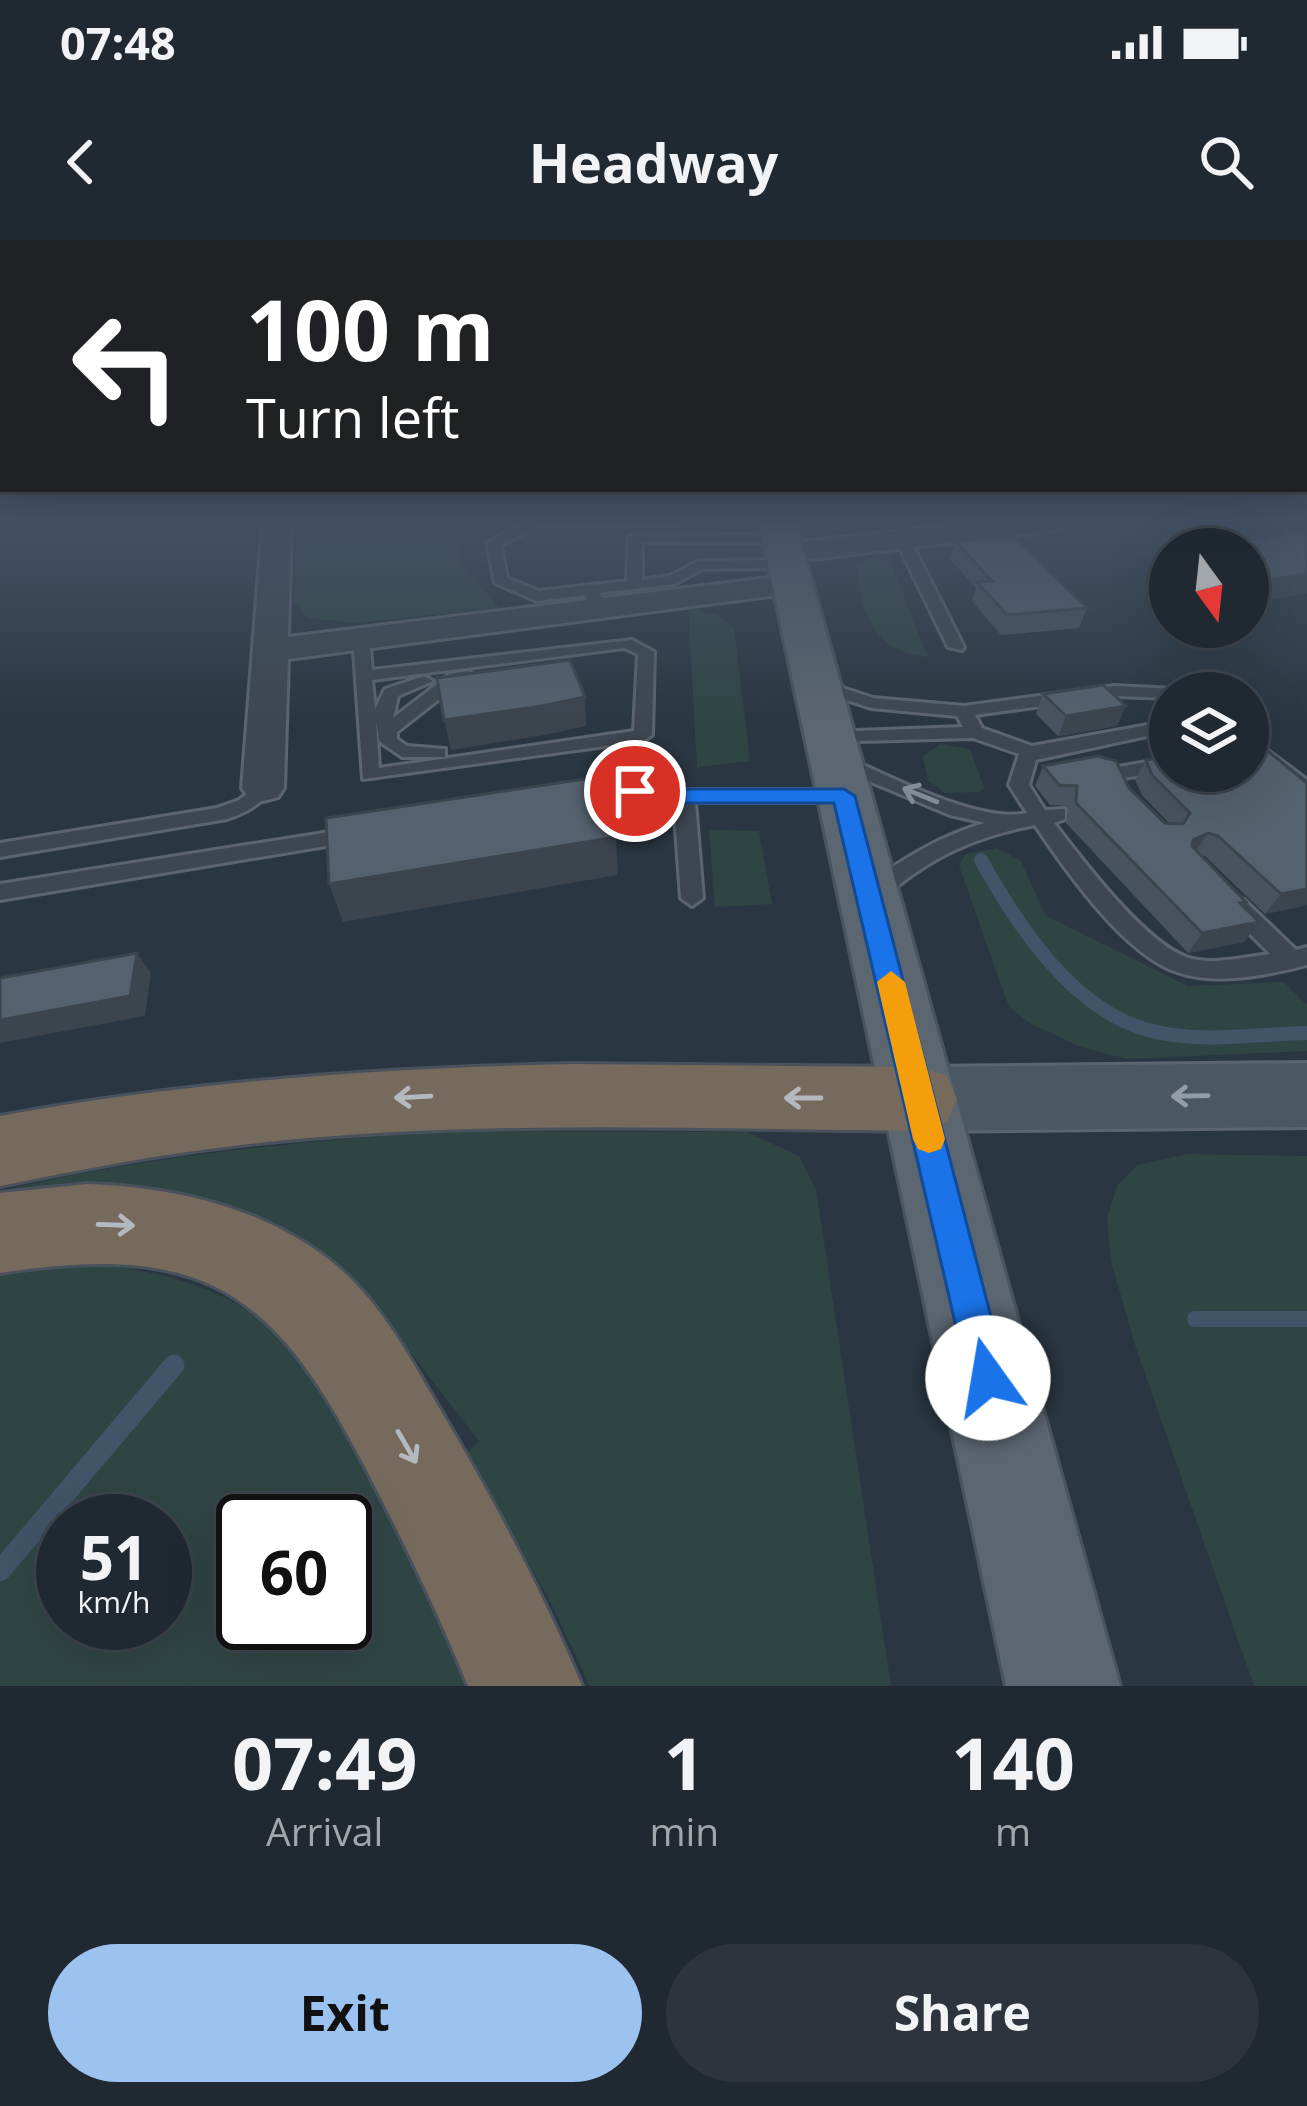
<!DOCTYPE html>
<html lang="en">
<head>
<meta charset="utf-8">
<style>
	:root { --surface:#202831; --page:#2d343d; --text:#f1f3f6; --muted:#a2a6ab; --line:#3d444d; --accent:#9cc2f0 }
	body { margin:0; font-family:"Open Sans",sans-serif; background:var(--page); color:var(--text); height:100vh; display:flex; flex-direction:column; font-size:45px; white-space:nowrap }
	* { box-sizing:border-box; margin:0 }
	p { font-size:39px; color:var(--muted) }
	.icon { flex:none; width:66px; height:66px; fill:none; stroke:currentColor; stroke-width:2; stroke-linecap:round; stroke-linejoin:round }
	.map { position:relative; height:1446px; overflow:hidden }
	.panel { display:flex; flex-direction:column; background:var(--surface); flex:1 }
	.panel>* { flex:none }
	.top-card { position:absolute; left:0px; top:0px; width:1308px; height:252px; box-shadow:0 12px 48px #0002,0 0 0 3px var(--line); background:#202124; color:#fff; overflow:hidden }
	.needle { width:78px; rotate:165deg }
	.tools { position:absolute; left:1149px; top:288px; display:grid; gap:24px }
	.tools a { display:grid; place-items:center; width:120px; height:120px; border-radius:50%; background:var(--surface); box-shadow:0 12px 48px #0002,0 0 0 3px var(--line); font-size:60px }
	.speed { position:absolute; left:36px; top:1254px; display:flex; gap:24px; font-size:60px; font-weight:700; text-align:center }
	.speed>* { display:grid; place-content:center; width:156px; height:156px; border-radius:50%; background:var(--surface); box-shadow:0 12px 48px #0002,0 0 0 3px var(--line); line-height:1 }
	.speed small { font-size:30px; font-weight:400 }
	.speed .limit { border:6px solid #111; border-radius:18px; background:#fff; color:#111 }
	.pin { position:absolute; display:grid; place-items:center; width:102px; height:102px; color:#fff; margin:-51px; border:6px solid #fff; border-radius:50%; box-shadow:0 3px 12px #0007 }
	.me { position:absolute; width:132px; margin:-66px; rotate:347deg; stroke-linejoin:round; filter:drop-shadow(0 0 9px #0008) }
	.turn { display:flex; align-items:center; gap:42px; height:252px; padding:0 48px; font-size:54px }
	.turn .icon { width:156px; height:156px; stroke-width:2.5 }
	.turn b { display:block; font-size:84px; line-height:102px }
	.eta { display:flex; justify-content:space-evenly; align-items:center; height:204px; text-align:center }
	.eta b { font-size:72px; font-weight:700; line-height:84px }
	.button { display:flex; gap:24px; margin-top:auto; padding:24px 48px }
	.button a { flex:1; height:138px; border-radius:72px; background:var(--accent); color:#111; font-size:48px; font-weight:700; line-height:138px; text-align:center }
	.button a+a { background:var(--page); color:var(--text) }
	.status { display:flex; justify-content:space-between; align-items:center; height:84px; padding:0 60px; background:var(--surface); direction:ltr }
	.status svg { height:33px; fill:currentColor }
	header { display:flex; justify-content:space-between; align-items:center; height:156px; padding:0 48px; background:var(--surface); font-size:54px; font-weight:700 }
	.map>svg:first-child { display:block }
	.green { fill:#2f4544; fill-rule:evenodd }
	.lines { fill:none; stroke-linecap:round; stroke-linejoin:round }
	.stream-far2 { stroke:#415468; stroke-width:14 }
	.stream-far1 { stroke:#415468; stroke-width:16 }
	.stream { stroke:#415468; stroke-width:21 }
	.lane-casing { stroke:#5c656f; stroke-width:6 }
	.street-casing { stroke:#5c656f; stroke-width:6 }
	.secondary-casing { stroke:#5c656f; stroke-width:6 }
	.primary-casing { stroke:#4b535e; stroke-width:6 }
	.highway-casing { stroke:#49525c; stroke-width:6 }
	.lane { fill:#3e4751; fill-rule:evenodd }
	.street { fill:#3e4751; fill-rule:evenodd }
	.secondary { fill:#4c5764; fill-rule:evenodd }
	.primary { fill:#5c6671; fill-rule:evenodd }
	.highway { fill:#766a5c; fill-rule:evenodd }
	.wall { fill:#49535f }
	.shaded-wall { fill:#3c444d }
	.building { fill:#55616e; stroke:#3c444d; stroke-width:3 }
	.oneway { stroke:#838b94 }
	.oneway2 { stroke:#949da7 }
	.oneway3 { stroke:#b4b9c0 }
	.route { fill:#1a73e8; stroke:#114b97; stroke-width:3 }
	.slow { fill:#f59e0b }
</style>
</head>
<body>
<div class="status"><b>07:48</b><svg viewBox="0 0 49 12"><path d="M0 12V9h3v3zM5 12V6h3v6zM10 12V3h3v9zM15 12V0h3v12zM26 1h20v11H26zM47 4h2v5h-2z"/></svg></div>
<header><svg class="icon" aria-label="back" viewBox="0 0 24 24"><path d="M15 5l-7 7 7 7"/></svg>Headway<svg class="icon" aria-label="search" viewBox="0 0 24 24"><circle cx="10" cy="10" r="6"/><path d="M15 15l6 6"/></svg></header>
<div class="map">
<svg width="1307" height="1446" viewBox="0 0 1307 1446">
	<rect width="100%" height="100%" fill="#2a3641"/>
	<path class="green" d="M295 281H487L480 287 458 290 461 323 499 368 354 383 307 378 294 362Z
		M882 310 894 313 888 316 928 417C874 413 862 374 856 325Z
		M688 367 720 376 734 388 750 521 697 527Z
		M940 504 970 509 984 547 980 552 945 553 928 540 923 516Z
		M709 590 759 591 772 664 715 667Z
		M997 608 1021 621 1045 675 1188 746 1284 742 1307 765V811L1127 819 1081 807 1031 784 1009 767 959 626 965 614Z
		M454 891 747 892 799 916 816 949 891 1446H590L548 1357 466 1214 479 1201 385 1080 0 974V951C149 915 302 901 454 891Z
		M1188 914 1307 916V1446H1254L1135 1105 1111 1021 1107 979 1117 946 1137 925Z
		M94 1024C190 1035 249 1057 316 1127L495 1446H0V1034ZM63 1281H165V1383H63ZM243 1281H345V1383H243Z"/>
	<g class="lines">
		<path class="stream-far2" d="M981 620C1017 685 1072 769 1148 790 1198 804 1256 794 1307 793"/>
		<path class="stream-far1" d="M1195 1079H1307"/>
		<path class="stream" d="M0 1331 174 1125"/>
		<g class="lane-casing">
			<path id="lane" d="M529 281H686L679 285 539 286 501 305 507 338 539 351 627 341 628 298 635 294 782 295 789 299 782 303 642 302V340L670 336 699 321 788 320 795 324 788 328 702 329 674 344 599 353 605 365 597 370 592 368 585 355 537 361 495 343 487 303Z
				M902 294 909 298 964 407 962 410 948 407 895 298Z
				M361 392 369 397 372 430 632 400 654 412 652 495 643 501 363 539 353 397ZM624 408 638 414 634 491 379 528 376 480 379 501 402 517H445V509L407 506 397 499V492L461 442 477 436 468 431 450 434 393 478 398 456 433 441 424 436 385 449 375 469 372 440Z
				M816 439 873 458 964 466 1114 446 1176 449 1179 453H1170V458L1114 456 975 475 982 488 1032 506 1170 481V491L1036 520 1029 545 1045 570 1065 569V579L1054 583C1083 620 1142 700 1186 717 1211 726 1244 717 1270 714L1228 672 1225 666 1236 658 1244 660 1296 710 1307 707V725C1268 735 1216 746 1177 732 1125 715 1065 630 1035 585 989 594 950 608 912 635 897 645 882 663 863 659L860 653 863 647C902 620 939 596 985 583L950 575 833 526V518H847C893 537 979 584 1027 573L1009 545 1019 514 973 498 822 502 820 498 829 492 963 487 957 476 871 468 810 448V440Z
				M1248 496 1307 540V556L1248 511Z
				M1170 518V530L1118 539 1108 533 1118 527Z
				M263 542 273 548C260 565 247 572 227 579L0 617V603L217 568 239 560Z
				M635 545 684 550H844L854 556 844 562H695L703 658 692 666 681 658 674 561 635 557 573 566 563 560 573 554Z
				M355 588 362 590 365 595 362 600 0 660V644Z"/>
		</g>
		<g class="street-casing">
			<path id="street" d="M263 281H291L288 397 793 335 809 344 793 353 288 419 284 548 278 557 263 561 248 557 242 548Z
				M988 281H1071L1057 290 786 322 771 313 786 304Z"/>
		</g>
		<g class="secondary-casing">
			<path id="secondary" d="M1307 823V887L920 891 893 882 883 859 893 836 920 827Z"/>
		</g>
		<g class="primary-casing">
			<path id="primary" d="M759 281H795L1120 1446H1006Z"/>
		</g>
		<g class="highway-casing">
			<path id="highway" d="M573 824 920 827 947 836 957 859 947 882 920 891C689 889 455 878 225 907 149 916 75 931 0 946V876C191 841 380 828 573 824Z
				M88 944C169 947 253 965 320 1013 376 1052 407 1113 441 1171 493 1259 542 1351 582 1446H468C438 1372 403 1300 366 1229 274 1051 205 1001 0 1033V953Z"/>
		</g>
		<use href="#lane" class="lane"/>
		<use href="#street" class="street"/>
		<use href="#secondary" class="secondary"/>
		<use href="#primary" class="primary"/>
		<use href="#highway" class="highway"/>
	</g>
	<path class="wall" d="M955 301 1087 368 1079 388 1001 395 972 361 976 348 950 319Z
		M1170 314V337L1162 331Z
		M1043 454 1117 486 1058 496 1036 474Z
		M1146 520 1307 665 1265 674 1205 616 1199 614 1243 666 1244 702 1188 713 1066 583 1068 566 1050 565 1035 546 1043 526 1129 548 1165 583H1169L1142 555 1135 540Z"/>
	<path class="shaded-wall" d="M1307 334V354L1248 363V343Z
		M585 457 586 486 545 495 451 510 444 480Z
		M1126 466 1117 486 1058 496 1066 476Z
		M1208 593 1195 613 1181 620 1193 600Z
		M616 597 618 635 343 682 329 644Z
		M1307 649V665L1265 674 1281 654Z
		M1259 682 1244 702 1188 713 1202 693Z
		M137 713 151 733 145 776 0 803V780Z"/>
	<path class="building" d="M1307 292V334L1248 343V309H1182Z
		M1013 296 1087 368 1007 375 977 342 992 341 955 301Z
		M570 420 585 457 542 466 444 480 437 438Z
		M1103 445 1126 466 1066 476 1043 454Z
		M1262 506 1307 543V649L1281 654 1218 596 1208 593 1193 600 1192 606 1246 662 1240 663 1259 682 1202 693 1076 563 1077 546 1059 545 1043 526 1098 516 1116 521 1129 548 1165 583 1183 584 1190 573 1152 535 1146 520 1170 516V531H1248V509Z
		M597 537 616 597 329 644 326 578Z
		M137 713 130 756 0 780V738Z"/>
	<defs><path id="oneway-shaft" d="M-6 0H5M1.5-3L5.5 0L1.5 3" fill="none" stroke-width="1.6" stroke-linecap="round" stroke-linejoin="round" transform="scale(3)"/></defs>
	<use class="oneway" href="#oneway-shaft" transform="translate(920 555) rotate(-158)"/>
	<use class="oneway2" href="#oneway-shaft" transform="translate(1190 856) rotate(179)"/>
	<g class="oneway3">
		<use href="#oneway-shaft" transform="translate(413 857) rotate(177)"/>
		<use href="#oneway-shaft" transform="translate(803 858) rotate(-180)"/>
		<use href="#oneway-shaft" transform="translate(116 985) rotate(2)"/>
		<use href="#oneway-shaft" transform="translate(407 1207) rotate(60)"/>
	</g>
	<linearGradient id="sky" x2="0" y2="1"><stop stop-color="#171e24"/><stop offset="0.58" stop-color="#445265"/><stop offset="1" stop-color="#445265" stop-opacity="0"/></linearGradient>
	<rect width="1307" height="483" fill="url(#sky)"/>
	<path class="route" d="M635 544 684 549H844L855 556 1007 1138 1001 1152 988 1158 974 1152 968 1138 834 563H684L627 556 624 551Z"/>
	<path class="slow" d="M891 731 905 742 945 899 941 909 929 913 918 909 913 899 877 742Z"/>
</svg>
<div class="tools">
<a><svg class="needle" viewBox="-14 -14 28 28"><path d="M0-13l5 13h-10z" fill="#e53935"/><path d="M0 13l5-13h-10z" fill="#a2a6ab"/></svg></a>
<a><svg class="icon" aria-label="layers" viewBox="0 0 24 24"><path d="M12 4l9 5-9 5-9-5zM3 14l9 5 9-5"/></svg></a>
</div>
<div class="speed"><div>51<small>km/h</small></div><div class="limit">60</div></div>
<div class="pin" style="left:635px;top:551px;background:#d93025"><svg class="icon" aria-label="arrive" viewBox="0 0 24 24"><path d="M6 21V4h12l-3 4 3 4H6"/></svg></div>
<svg class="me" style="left:988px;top:1138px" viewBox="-20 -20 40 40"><circle r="19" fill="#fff"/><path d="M0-13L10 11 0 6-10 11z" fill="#1a73e8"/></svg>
<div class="top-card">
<div class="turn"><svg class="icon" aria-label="left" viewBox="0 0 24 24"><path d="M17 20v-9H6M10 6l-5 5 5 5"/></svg><div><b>100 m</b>Turn left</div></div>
</div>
</div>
<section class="panel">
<div class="eta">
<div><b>07:49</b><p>Arrival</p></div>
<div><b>1</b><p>min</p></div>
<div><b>140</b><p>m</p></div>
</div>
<div class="button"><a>Exit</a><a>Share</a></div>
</section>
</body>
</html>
